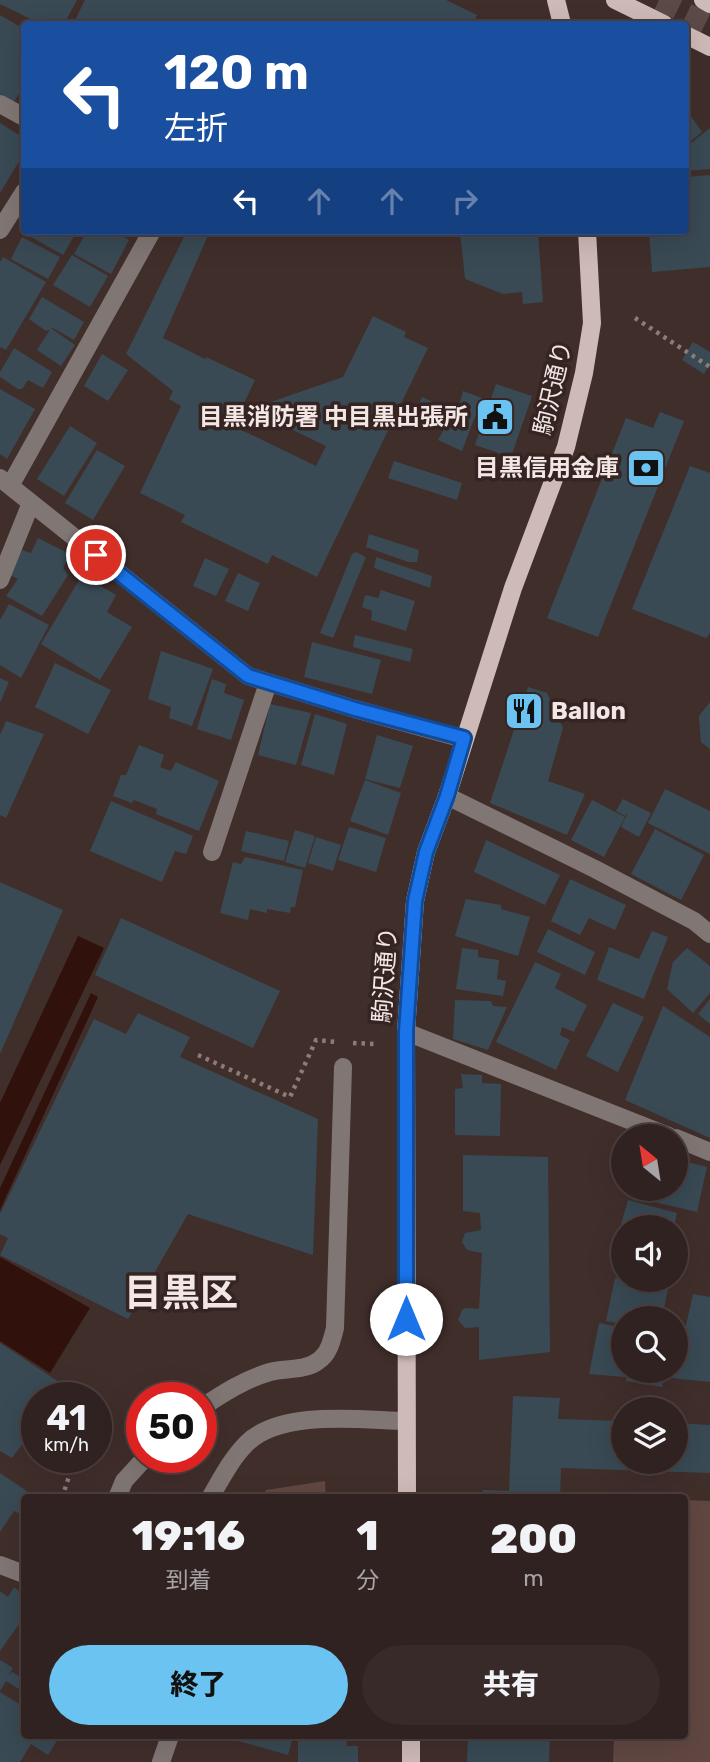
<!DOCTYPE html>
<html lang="ja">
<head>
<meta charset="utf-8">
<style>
	:root { --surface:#302220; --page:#382a29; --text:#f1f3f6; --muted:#a8a4a5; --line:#4b3f3e; --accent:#6ac3f1 }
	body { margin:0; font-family:Rubik,"Noto Sans JP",sans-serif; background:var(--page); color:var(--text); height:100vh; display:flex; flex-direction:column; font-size:26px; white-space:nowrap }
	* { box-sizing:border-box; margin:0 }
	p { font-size:23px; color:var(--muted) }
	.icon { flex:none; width:38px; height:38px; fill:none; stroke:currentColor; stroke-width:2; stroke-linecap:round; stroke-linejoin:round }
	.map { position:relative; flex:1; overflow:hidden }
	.side { position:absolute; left:21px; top:1494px; width:667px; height:245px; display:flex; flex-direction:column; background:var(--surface); border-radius:7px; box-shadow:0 7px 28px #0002,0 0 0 2px var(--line) }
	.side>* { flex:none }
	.hud { position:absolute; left:21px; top:21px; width:668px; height:214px; border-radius:7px; box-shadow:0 7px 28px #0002,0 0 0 2px var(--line); background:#1a4fa0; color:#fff; overflow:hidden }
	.needle { width:46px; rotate:330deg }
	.controls { position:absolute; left:611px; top:1124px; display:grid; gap:14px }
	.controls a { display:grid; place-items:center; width:77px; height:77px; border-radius:50%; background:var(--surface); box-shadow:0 7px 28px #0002,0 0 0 2px var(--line); font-size:35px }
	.speed { position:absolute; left:21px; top:1382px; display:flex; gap:14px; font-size:35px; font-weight:700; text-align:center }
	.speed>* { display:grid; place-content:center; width:91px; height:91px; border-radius:50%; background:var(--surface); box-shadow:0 7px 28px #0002,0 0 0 2px var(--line); line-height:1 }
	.speed small { font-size:18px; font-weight:400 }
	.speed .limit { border:10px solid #d22; background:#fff; color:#111 }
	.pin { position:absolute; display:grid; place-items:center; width:60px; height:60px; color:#fff; margin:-30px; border:4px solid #fff; border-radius:50%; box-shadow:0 2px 7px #0007 }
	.me { position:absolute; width:77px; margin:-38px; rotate:0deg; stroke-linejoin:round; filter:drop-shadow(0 0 5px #0008) }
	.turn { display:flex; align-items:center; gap:24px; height:147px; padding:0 28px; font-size:32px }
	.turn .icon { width:91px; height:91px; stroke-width:2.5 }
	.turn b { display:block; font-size:49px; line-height:60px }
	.lanes { display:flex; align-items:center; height:66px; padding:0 28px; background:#0003; justify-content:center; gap:35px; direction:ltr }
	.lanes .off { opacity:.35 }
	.eta { display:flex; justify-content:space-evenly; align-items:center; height:119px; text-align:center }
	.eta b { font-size:42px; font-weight:800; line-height:49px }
	.cta { display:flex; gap:14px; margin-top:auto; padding:14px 28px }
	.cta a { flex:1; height:80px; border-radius:42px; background:var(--accent); color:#111; font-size:28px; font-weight:800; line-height:80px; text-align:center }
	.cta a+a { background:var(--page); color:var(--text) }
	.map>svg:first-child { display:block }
	.green { fill:#614742 }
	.water { fill:#31110c }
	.building { fill:#394a54 }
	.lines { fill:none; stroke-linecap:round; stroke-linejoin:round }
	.highway-tunnel { stroke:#5b4a47; stroke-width:21; stroke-dasharray:21 10; stroke-linecap:butt }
	.path { stroke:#8c7c79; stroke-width:4.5; stroke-dasharray:3.5 5; stroke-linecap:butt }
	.minor { stroke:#807775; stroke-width:18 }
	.major { stroke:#cebab7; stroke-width:18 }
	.route-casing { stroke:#114b97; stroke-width:18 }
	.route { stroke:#1a73e8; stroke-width:12 }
	.labels { text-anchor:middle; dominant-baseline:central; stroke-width:7; stroke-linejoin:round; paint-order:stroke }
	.street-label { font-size:24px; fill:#f2e7e4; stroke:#352421 }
	.poi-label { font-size:24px; font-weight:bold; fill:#f2e7e4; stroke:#352421; text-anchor:end }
	.town-label { font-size:38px; font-weight:bold; fill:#f2e7e4; stroke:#352421 }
</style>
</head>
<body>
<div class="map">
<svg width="710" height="1762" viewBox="0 0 710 1762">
	<rect width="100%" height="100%" fill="#402e2b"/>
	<path class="green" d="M325 1481 326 1498H261L266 1490Z
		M684 1500 710 1501V1762H613L614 1736H684Z"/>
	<path class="water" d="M78 936 104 948 0 1165V1103Z
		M91 993 98 997 0 1210V1188Z
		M0 1257 90 1308 50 1373 0 1341Z"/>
	<path class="building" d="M0 0H77L64 24H41L0 4Z
		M85 0H446L477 15 473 24H73Z
		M0 15 24 29V85L14 102 0 94Z
		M686 109 702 132 686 145Z
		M0 123 24 138V153L0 193Z
		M710 128V169L686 171V147Z
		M710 175V267L652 272 649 231H686V177Z
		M25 231H77L63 255 24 233Z
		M87 231H113L129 240 111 274 74 254Z
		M185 231H210L163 338 205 359 206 357 255 380 233 426 316 466 326 446 262 415 268 403 343 377 373 316 406 332 404 337 428 348 317 577 272 555 268 564 181 522 185 515 140 493 181 406 169 399 173 391 126 354 185 235Z
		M460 231H538L543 302 523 304 522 292 503 294 465 279Z
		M22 237 60 257 48 279 11 259Z
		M72 255 108 276 90 307 53 285Z
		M3 257 46 282 6 350 0 347V262Z
		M42 297 84 322 74 340 53 328 46 331 29 319Z
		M51 328 75 345 61 366 37 350Z
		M693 342 710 352V364L704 374 682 360Z
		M14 348 52 372 43 388 28 380 22 389H18L0 377V372Z
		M102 354 128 370 108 401 84 386Z
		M496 384 532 396 511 457 475 445Z
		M0 389 35 409 7 459 0 454Z
		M463 391 482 398 462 451 438 440 444 429 424 418 418 430 409 426 422 397 457 413Z
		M660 412 684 421 598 637 547 618 626 418 653 428Z
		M70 426 97 443 64 496 37 479Z
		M97 450 125 466 93 520 65 503Z
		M394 461 462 483 457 500 388 478Z
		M690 466 710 473V633L706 638 632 609Z
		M369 534 419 550 417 562H408L366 547Z
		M38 538 70 554 63 568 68 575 42 616 6 596 18 579 10 575V572L22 550 31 553Z
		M356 552 366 557 333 638 320 633 352 554Z
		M376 557 432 576 430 588 374 568Z
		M205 558 229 569 216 596 193 586Z
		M238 573 260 583 248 611 225 601Z
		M82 575 116 595 107 612 132 627 100 680 41 644Z
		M381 590 415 601 406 631 371 620 372 611 362 607 365 595 378 598Z
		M9 604 49 625 21 678 0 665V620Z
		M355 635 413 649 410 662 353 647Z
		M312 642 381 660 372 694 304 677Z
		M161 651 213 669 192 726 169 718 171 707 148 699Z
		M55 663 111 690 88 734 35 707Z
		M0 678 9 682 0 703Z
		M212 679 226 684 224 693 244 700 231 740 197 729Z
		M528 687 547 693 563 728 548 781 585 794 567 835 490 803Z
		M710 702V749L701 742 699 716Z
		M270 704 311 713 296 765 258 755Z
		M315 714 347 724 334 775 301 765Z
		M6 721 44 734 6 818 0 815V735Z
		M377 735 413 746 400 788 365 779Z
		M139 745 164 755 160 767 171 771 176 762 219 781 199 831 156 814 157 809 134 800 132 803 113 796 121 775H126Z
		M365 780 401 793 388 835 350 821Z
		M665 789 710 811V854L648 823Z
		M623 799 651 813 639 837 621 827 628 812 625 816 616 811Z
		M592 800 625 817 604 857 571 840Z
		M111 801 193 836 186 854 175 851 162 882 90 851Z
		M349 827 386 838 376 872 338 860Z
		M655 829 704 855 681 900 631 874Z
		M295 830 315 836 305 868 285 862Z
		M246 831 289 841 284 861 241 851Z
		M316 837 341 845 333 871 308 863Z
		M486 840 560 875 545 905 474 872Z
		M245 857 303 870 295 907H291L290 913 267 909V913L250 909 248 920 220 913 233 862 241 864Z
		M570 879 626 905 615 930 589 918 580 935 551 921Z
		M0 882 63 910 0 1054Z
		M466 899 501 905V909L530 917 518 956 455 936Z
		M121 918 280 991 253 1048 95 975Z
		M548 929 595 952 585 975 537 952Z
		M652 931 668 937 644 999 597 980 609 947 639 959Z
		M462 948 478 950V957L499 960 497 979 506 981 503 996 456 989Z
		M687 948 710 966V993L693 1013 667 989 673 962Z
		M535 962 561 974 555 988 587 1005 574 1032 562 1027 560 1035 570 1040 556 1070 496 1042Z
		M710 999V1024L698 1014Z
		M455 1000 491 1001 493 1006 507 1007 488 1050 453 1039Z
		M613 1003 644 1017 618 1072 586 1056Z
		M663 1006 710 1037V1138L625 1100Z
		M138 1013 190 1037 180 1057 318 1119 313 1255 188 1214 128 1319 0 1255 8 1238 0 1234V1214L94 1019 126 1034Z
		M461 1074 482 1075V1083L501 1084 500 1136 455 1135V1089L463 1088Z
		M463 1155 548 1157 550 1352 479 1360V1327L465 1328 458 1320 462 1310 465 1308 479 1309 482 1253 467 1250 462 1242 465 1233 481 1230 480 1213 463 1211Z
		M676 1159 707 1167 697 1212 633 1197 635 1188H676Z
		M628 1200 677 1213 674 1227H623V1241L617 1238Z
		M615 1278 668 1289 662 1318H623V1324L606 1321Z
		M693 1294 710 1297V1382L672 1378 676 1370Z
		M599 1323 623 1328 625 1377 589 1374Z
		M0 1343 65 1386 56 1398H37V1425L12 1458 0 1451Z
		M628 1370H665L662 1387 626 1381Z
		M513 1396 560 1398 558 1419 623 1421V1461H676V1423L710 1425V1473L561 1468 560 1498H483V1490L509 1491Z
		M0 1473 37 1498H24L23 1515 14 1511 0 1532Z
		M14 1587 24 1595V1617L0 1651V1591L8 1597Z
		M0 1660 13 1668 8 1675 12 1672 24 1679V1692L6 1681 0 1691Z
		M0 1692 24 1707V1736H60L48 1755 31 1744 20 1762H0Z
		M221 1736H293L288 1755Z
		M346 1736 347 1746H358V1762H298V1737Z
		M468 1736H550L549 1762H467Z"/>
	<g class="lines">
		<path class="highway-tunnel" d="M659 0 710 25"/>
		<path class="path" d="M635 318 710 367
			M353 1043 376 1044
			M198 1055 290 1097 316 1040 337 1042
			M449 1497V1498
			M62 1498 75 1458"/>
		<path class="minor" d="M0 104 24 117
			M0 230 24 192
			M0 478 248 676 355 709 464 739
			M10 486 152 231
			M0 580 31 503
			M447 796 595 869 694 921 710 934
			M212 852 268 683
			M406 1032 669 1136
			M676 1138 710 1152
			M201 1408C222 1394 245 1379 270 1372 284 1368 305 1371 318 1361 329 1354 332 1340 335 1328L343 1067
			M117 1498 124 1481 145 1458
			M210 1498C221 1479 231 1459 247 1443 282 1409 360 1420 406 1421
			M0 1565 24 1574
			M161 1762 170 1736"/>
		<path class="major" d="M556 0 562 24
			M615 0 664 24
			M703 0 710 4
			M686 35 710 47
			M407 1498 406 1032 415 901 426 852 447 796 513 588 566 447 584 373 592 323 587 231
			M411 1736V1762"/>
	</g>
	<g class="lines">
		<g class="route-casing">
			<path id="route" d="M96 555 248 676 355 709 464 738 447 796 426 852 415 901 406 1032V1319"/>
		</g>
		<use href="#route" class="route"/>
	</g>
	<defs>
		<g id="civic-square" transform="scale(2.0125)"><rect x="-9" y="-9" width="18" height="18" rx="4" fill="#6ac3f1" stroke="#352421"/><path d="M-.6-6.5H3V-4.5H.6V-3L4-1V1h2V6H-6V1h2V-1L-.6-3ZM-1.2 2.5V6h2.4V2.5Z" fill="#111"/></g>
		<g id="bank-square" transform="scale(2.0125)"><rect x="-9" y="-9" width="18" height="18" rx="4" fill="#6ac3f1" stroke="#352421"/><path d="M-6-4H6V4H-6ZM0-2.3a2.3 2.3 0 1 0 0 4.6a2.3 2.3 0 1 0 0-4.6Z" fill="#111"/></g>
		<g id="restaurant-square" transform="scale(2.0125)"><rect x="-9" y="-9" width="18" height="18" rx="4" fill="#6ac3f1" stroke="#352421"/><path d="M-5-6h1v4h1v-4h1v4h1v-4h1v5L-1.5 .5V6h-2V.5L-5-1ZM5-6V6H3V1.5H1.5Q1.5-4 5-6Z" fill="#111"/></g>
	</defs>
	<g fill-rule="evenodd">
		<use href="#civic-square" x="495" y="417"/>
		<use href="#bank-square" x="646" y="468"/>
		<use href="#restaurant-square" x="524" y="711"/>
	</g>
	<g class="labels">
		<g class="street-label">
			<text transform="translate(553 388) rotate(-77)">駒沢通り</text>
			<text transform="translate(385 975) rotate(-86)">駒沢通り</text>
		</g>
		<g class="poi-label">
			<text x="468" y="417">目黒消防署 中目黒出張所</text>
			<text x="619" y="468">目黒信用金庫</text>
			<text x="551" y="711" text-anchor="start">Ballon</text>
		</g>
		<g class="town-label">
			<text x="181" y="1293">目黒区</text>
		</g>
	</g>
</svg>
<div class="controls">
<a><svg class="needle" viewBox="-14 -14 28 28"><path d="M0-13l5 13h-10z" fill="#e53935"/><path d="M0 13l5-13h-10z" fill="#a8a4a5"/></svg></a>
<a><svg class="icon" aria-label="sound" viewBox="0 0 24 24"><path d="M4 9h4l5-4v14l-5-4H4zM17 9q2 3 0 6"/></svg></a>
<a><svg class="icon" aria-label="search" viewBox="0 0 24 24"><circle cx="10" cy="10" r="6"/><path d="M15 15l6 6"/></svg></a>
<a><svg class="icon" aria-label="layers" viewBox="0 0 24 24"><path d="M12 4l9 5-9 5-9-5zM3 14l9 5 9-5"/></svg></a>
</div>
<div class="speed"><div>41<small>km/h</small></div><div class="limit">50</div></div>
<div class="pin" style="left:96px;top:555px;background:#d93025"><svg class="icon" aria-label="arrive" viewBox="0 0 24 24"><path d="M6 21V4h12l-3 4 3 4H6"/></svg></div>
<svg class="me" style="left:406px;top:1319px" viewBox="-20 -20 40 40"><circle r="19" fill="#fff"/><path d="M0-13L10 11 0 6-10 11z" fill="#1a73e8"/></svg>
<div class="hud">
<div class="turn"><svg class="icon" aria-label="left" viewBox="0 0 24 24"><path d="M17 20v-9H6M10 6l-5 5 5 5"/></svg><div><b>120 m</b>左折</div></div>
<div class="lanes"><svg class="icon" aria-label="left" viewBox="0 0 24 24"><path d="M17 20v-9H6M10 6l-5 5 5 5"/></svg><svg class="icon off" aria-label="ahead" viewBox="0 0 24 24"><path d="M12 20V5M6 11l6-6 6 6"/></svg><svg class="icon off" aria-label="ahead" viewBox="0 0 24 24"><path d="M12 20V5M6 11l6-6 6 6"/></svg><svg class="icon off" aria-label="right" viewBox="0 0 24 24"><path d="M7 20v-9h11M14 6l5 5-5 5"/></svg></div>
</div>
<section class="side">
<div class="eta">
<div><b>19:16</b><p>到着</p></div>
<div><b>1</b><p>分</p></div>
<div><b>200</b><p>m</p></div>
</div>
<div class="cta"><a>終了</a><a>共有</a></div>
</section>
</div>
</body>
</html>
